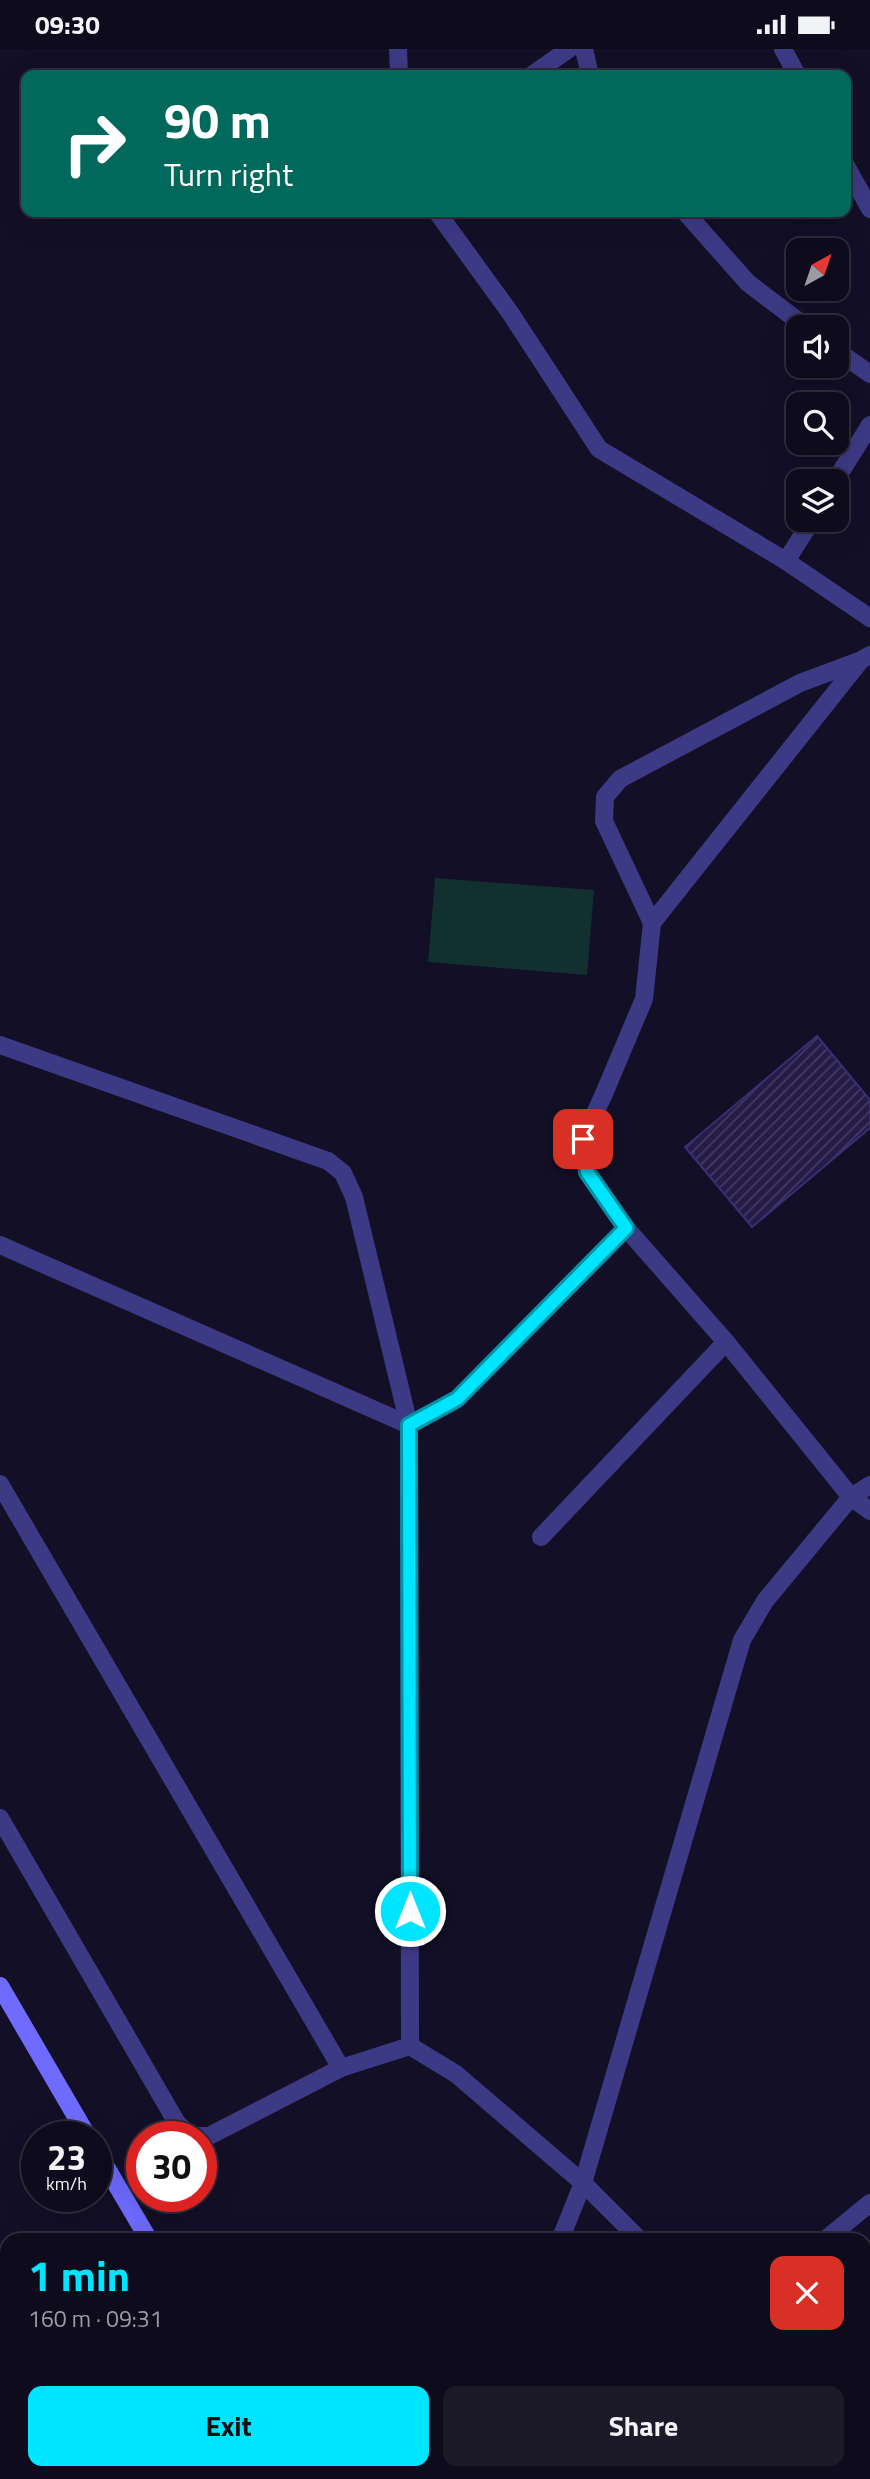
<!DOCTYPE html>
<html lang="en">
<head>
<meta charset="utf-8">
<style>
	:root { --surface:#0e0b1c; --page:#1c1929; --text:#f1f3f6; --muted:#9b9ba3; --line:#2e2b3b; --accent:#00e5ff }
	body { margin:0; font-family:"Titillium Web",sans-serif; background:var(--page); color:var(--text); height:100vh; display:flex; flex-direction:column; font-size:26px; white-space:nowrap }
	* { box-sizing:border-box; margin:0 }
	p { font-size:23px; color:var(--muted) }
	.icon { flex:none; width:38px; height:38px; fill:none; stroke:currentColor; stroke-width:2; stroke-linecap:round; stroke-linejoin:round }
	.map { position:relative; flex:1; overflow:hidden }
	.panel { position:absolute; left:0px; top:2184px; width:872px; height:247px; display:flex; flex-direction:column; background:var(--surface); border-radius:21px 21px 0 0; box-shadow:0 7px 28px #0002,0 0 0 2px var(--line) }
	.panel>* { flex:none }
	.hud { position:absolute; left:21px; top:21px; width:830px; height:147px; border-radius:14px; box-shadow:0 7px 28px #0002,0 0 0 2px var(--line); background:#00695c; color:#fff; overflow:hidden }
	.needle { width:46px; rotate:40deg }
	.controls { position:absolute; left:786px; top:189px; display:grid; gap:14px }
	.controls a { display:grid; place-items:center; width:63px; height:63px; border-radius:14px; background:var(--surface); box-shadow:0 7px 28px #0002,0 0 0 2px var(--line); font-size:35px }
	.speed { position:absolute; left:21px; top:2072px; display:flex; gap:14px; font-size:35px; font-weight:700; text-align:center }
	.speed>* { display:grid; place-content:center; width:91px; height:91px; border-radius:50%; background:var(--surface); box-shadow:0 7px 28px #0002,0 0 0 2px var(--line); line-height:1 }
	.speed small { font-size:18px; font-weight:400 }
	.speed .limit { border:10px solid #d22; background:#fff; color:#111 }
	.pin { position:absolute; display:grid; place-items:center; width:60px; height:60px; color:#fff; margin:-30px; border-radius:14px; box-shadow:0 4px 10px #0006 }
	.me { position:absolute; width:77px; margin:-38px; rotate:0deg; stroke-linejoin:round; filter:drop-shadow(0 0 5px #0008) }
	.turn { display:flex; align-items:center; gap:24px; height:147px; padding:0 28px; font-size:32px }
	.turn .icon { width:91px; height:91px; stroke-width:2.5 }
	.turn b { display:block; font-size:49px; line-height:60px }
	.round { display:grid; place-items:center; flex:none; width:74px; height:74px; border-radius:14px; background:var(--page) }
	.headline { display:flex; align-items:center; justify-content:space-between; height:119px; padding:0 28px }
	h1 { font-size:42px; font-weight:700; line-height:52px; color:var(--accent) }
	.button { display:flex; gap:14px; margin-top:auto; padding:14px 28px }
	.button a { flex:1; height:80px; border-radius:14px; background:var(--accent); color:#111; font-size:28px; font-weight:700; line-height:80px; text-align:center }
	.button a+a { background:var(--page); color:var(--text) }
	.status { display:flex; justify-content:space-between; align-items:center; height:49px; padding:0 35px; background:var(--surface); direction:ltr }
	.status svg { height:19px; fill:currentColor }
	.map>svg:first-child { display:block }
	.park { fill:#12302f }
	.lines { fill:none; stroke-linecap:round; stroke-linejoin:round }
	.stream { stroke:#0a1f44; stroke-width:10 }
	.building { fill:url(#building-hatch); stroke:#3b2d73; stroke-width:2 }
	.street { stroke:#3d3a85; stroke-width:18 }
	.secondary { stroke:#6f6bff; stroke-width:18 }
	.route-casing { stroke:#0095a6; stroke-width:18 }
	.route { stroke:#00e5ff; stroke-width:12 }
</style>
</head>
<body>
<div class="status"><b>09:30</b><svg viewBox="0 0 49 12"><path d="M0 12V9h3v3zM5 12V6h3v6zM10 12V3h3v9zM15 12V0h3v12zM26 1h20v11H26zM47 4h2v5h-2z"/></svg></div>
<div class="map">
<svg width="870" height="2430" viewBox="0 0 870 2430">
	<defs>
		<pattern id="building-hatch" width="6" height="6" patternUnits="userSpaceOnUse" patternTransform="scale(1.75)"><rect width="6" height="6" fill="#241b47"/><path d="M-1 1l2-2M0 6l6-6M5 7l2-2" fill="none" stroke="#433b63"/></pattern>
	</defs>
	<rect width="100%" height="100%" fill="#130f26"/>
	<path class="park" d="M435 829 594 841 587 926 428 913Z"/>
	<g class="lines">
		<path class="stream" d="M0 2234 7 2246
			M109 2424 112 2430"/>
	</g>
	<path class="building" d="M817 987 870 1051V1079L752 1178 685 1098Z"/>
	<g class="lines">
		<path class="street" d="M398 0 399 26
			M584 0 590 26
			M783 0 797 26
			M532 26 569 0
			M845 115 870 160
			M437 163 511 265 599 400 786 512 812 471
			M685 163 748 234 806 278
			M836 301 870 325
			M835 432 870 376
			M786 512 870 569
			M870 606 861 611 652 874 644 950 603 1047 583 1090 587 1123 626 1179 726 1293 851 1448 870 1462
			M652 874 604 772 605 748 620 730 800 634 859 612
			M0 996 328 1112 343 1124 354 1148 409 1376 457 1350 626 1179
			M0 1196 409 1376 410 1997
			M0 1435 341 2019
			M541 1488 726 1293
			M0 1769 177 2074 191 2087H209L341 2019 410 1997 456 2025 583 2134 640 2191
			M560 2191 583 2134 742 1591 765 1552 851 1448 870 1436
			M825 2191 870 2154
			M864 2380 870 2379
			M463 2430 465 2424
			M617 2430 619 2424"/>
		<path class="secondary" d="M0 1937 88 2088
			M96 2101 149 2191
			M0 2371 7 2385
			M23 2424 26 2430
			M256 2424 257 2430"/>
	</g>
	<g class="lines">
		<g class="route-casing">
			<path id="route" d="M410 1862 409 1376 457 1350 626 1179 587 1123 583 1090"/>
		</g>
		<use href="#route" class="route"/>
	</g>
</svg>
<div class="controls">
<a><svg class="needle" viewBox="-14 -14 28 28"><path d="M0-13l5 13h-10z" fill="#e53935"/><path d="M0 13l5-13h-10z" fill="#9b9ba3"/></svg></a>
<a><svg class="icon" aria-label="sound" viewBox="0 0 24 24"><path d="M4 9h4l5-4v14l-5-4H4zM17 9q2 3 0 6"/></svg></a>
<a><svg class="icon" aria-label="search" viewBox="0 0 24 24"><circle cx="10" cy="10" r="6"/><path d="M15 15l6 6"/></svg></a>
<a><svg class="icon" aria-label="layers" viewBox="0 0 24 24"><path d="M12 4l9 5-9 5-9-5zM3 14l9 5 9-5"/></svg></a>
</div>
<div class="speed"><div>23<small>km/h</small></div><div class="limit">30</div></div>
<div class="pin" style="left:583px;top:1090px;background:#d93025"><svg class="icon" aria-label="arrive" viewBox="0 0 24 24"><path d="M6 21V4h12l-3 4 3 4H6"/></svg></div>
<svg class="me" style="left:410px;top:1862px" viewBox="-20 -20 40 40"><circle r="17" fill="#00e5ff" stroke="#fff" stroke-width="3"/><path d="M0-11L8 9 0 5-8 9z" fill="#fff"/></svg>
<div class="hud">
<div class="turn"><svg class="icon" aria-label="right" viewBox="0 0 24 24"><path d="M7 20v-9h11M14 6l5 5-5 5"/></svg><div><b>90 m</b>Turn right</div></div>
</div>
<section class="panel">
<div class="headline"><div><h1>1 min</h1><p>160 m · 09:31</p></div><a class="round" style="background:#d93025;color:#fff"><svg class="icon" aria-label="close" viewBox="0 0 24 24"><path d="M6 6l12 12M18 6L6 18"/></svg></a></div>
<div class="button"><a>Exit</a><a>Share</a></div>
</section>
</div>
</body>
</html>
